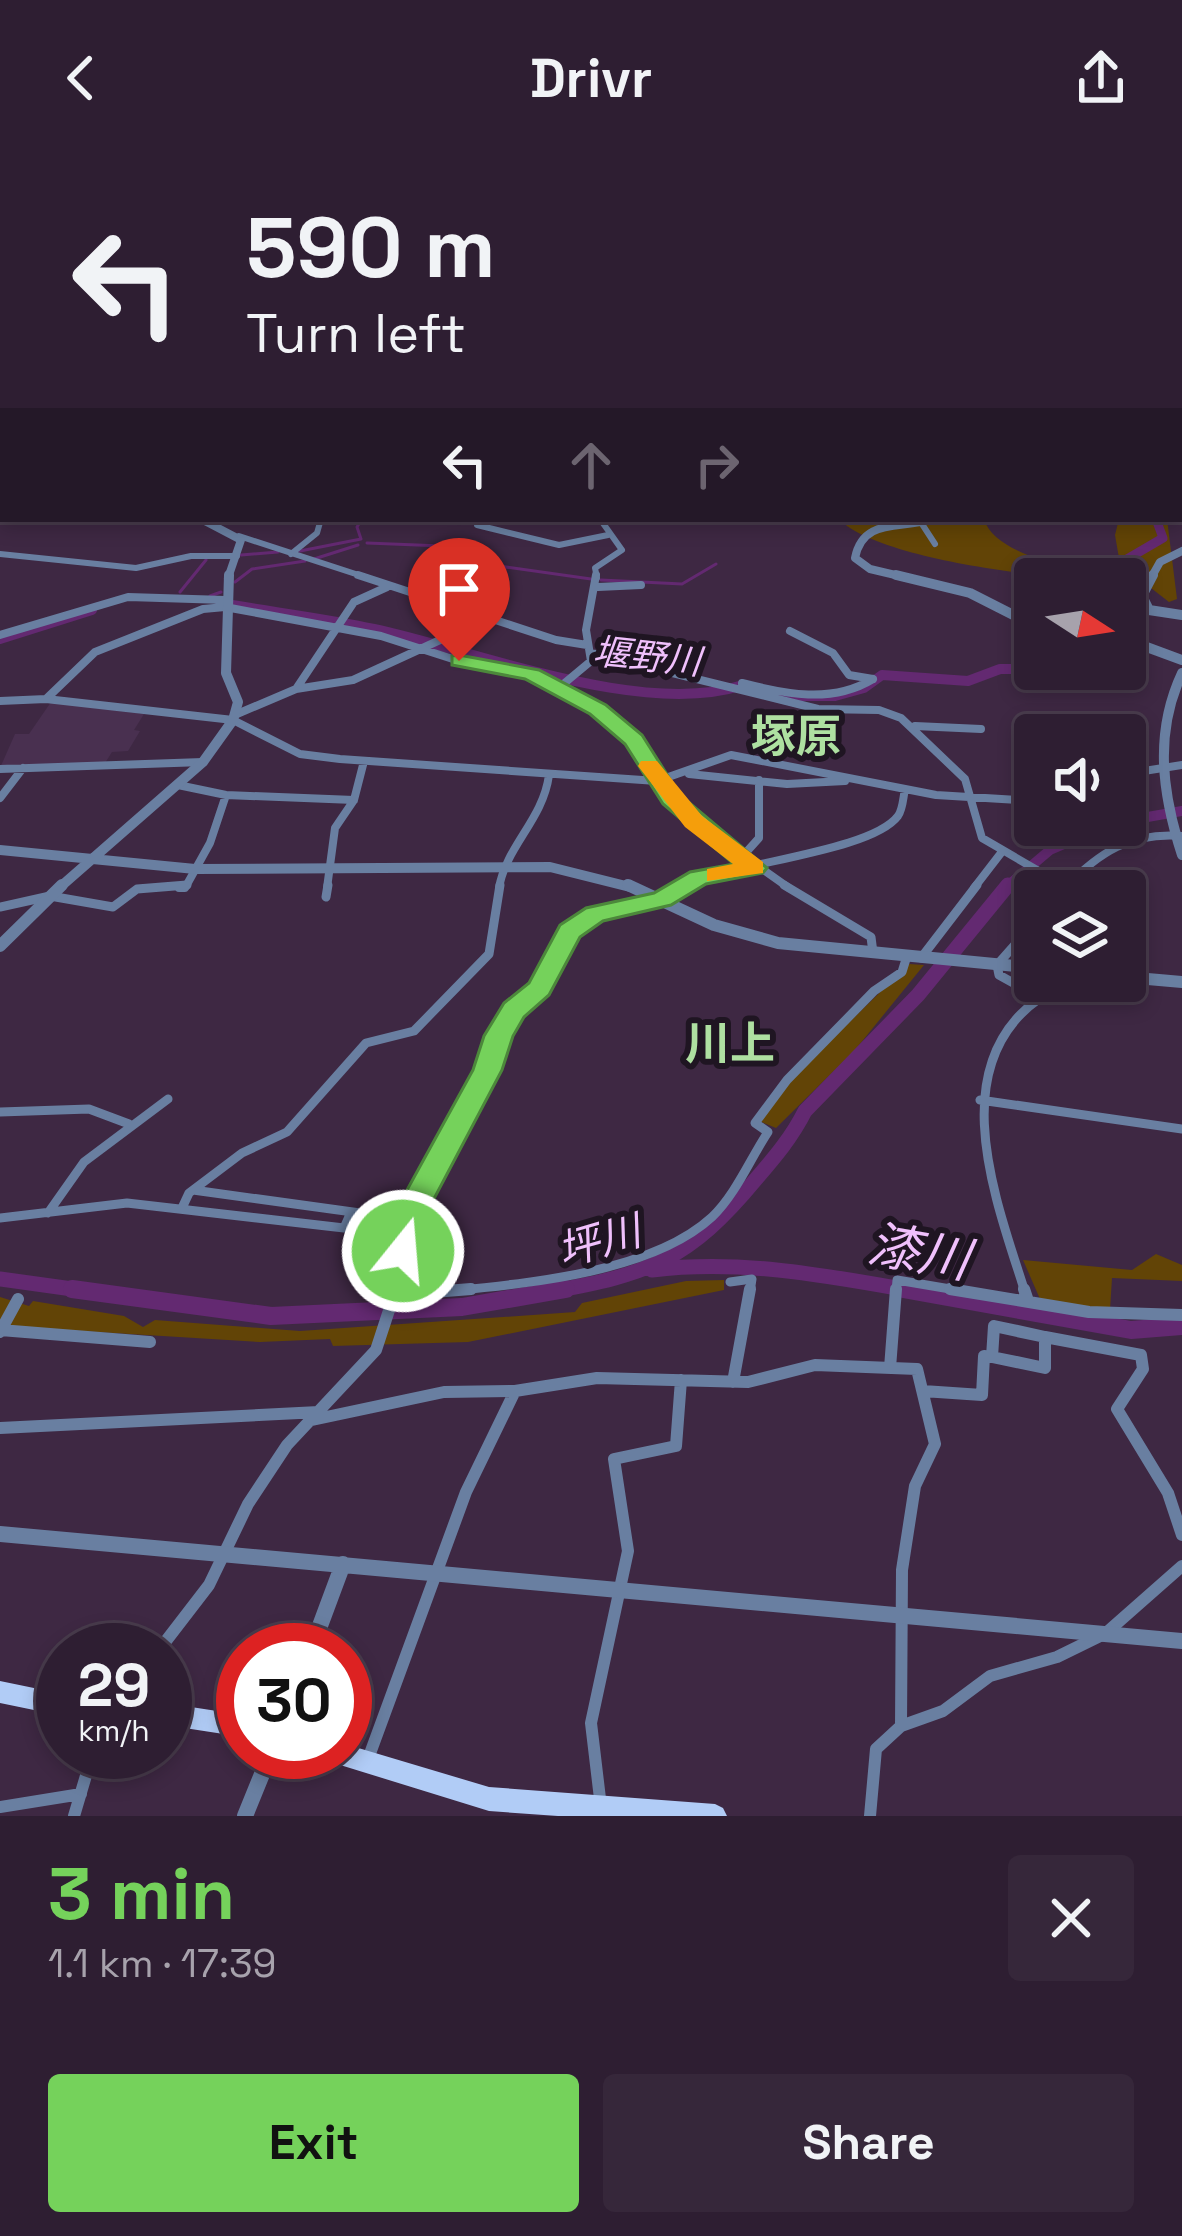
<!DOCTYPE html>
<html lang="en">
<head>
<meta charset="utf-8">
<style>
	:root { --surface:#2e1e32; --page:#36273a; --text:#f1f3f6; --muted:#a7a2ac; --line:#493c4d; --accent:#75d25b }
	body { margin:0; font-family:"Space Grotesk","Noto Sans JP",sans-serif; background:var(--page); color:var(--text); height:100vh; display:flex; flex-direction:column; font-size:45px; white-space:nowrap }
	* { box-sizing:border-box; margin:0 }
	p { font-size:39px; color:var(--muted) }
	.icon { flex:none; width:66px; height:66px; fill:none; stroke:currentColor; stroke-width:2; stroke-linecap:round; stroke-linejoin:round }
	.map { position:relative; height:1660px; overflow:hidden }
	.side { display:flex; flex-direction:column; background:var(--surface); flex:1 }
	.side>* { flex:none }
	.hud { position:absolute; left:0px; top:0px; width:1182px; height:366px; box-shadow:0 6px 18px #0003,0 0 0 3px var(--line); background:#2e1e32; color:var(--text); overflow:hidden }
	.needle { width:78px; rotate:102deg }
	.fabs { position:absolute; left:1014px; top:402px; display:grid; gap:24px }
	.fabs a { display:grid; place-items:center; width:132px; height:132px; border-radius:12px; background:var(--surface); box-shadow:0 6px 18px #0003,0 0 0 3px var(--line); font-size:60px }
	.speed { position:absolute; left:36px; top:1467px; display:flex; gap:24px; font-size:60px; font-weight:700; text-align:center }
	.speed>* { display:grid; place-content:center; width:156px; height:156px; border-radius:50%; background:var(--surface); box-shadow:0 6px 18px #0003,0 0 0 3px var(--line); line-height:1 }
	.speed small { font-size:30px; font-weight:400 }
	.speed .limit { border:18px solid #d22; background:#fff; color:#111 }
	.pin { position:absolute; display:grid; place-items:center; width:102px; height:102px; color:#fff; margin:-123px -51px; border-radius:50% 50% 50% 0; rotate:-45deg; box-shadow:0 0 12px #0007 }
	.pin .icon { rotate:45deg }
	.me { position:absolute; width:132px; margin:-66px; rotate:17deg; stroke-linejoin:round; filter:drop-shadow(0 0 9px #0008) }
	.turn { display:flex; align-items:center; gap:42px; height:252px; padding:0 48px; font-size:54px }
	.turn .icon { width:156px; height:156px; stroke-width:2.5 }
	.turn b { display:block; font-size:84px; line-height:102px }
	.lanes { display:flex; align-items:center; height:114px; padding:0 48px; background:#0003; justify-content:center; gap:60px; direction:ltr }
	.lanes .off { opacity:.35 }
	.round { display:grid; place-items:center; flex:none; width:126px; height:126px; border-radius:12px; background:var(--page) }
	.head { display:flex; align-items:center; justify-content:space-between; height:204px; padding:0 48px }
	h1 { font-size:72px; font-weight:700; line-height:90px; color:var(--accent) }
	.button { display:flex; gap:24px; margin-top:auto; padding:24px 48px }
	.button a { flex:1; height:138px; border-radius:12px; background:var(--accent); color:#111; font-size:48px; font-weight:700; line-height:138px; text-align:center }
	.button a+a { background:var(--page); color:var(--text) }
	header { display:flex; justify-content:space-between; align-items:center; height:156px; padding:0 48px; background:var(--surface); font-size:54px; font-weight:700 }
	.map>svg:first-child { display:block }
	.built { fill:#493050 }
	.green { fill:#624406 }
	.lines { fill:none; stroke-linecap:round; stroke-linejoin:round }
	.stream { stroke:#632971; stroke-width:3 }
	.river-far4 { stroke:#632971; stroke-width:6 }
	.river-far3 { stroke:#632971; stroke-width:9 }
	.river-far2 { stroke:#632971; stroke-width:10 }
	.river-far1 { stroke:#632971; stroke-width:15 }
	.river { stroke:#632971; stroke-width:18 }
	.minor-far4 { stroke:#697fa1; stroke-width:4.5 }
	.minor-far3 { stroke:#697fa1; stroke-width:6 }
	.minor-far2 { stroke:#697fa1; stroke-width:8 }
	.minor-far1 { stroke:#697fa1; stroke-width:9 }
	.minor { stroke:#697fa1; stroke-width:12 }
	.tertiary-far4 { stroke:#697fa1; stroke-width:6 }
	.tertiary-far3 { stroke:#697fa1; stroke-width:8 }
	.tertiary-far2 { stroke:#697fa1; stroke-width:10 }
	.tertiary-far1 { stroke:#697fa1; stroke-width:12 }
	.tertiary { stroke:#697fa1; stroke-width:16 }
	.primary { fill:#b1ccf6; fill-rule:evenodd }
	.route { fill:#75d25b; stroke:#4c883b; stroke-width:3 }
	.slow { fill:#f59e0b }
	.labels { text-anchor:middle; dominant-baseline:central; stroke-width:12; stroke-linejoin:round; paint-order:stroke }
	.far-water-label { font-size:36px; font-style:italic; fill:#f0c0fc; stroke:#1f1522 }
	.water-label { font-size:42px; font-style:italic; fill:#f0c0fc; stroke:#1f1522 }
	.quarter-label { font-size:45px; font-weight:bold; fill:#aee0a1; stroke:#1f1522 }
	.near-water-label { font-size:51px; font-style:italic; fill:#f0c0fc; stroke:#1f1522 }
</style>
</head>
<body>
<header><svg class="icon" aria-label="back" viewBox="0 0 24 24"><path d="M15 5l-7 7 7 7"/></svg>Drivr<svg class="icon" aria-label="share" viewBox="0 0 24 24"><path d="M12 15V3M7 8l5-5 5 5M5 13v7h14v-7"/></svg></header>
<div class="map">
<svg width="1182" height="1660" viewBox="0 0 1182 1660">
	<rect width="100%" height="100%" fill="#3e2843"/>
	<path class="built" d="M51 546 144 558 134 574 140 575 128 595 112 596 105 607 0 612 15 578H29Z"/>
	<path class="green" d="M0 0H678L3 3 0 129Z
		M722 0H1182V20L1179 3Z
		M839 363H984C994 398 1067 410 1097 423 1043 423 875 402 839 363Z
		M1119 363H1167L1177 443 1169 446 1120 408 1115 379Z
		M909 808 924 809 855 894 776 972 759 965 789 925Z
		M1156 1098 1182 1109V1125L1112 1122 1110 1154 1040 1143 1023 1104 1132 1114Z
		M724 1124V1134L468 1186 333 1190 330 1183 260 1186 0 1170V1141L29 1150 33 1145 124 1160 143 1171 155 1164 300 1175 575 1156 582 1147 686 1125Z"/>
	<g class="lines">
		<path class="stream" d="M367 387 442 390 470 406 591 423
			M300 395 361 383 357 371 362 363
			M241 399 278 396
			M314 403 358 389
			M601 424 682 428 716 408
			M235 426 252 413 305 405
			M180 436 206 404
			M210 440 221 436"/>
		<path class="river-far4" d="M944 0 950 3"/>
		<path class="river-far3" d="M1115 422 1122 406 1163 382 1156 363"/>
		<path class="river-far2" d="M220 447C271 456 324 462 374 473 477 495 643 562 743 529
			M0 483 92 454
			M781 540H835L864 532 882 519 968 525 1000 513H1073
			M1125 665 1182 655
			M1005 732 1050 694 1109 669"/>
		<path class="river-far1" d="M652 1114C743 1103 829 1120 919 1136
			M0 1123 94 1136
			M548 1136C650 1118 689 1104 756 1023 775 1001 792 981 805 955L918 839 1008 729"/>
		<path class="river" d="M72 1133 271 1160 462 1151 566 1133
			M903 1133 1131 1174 1182 1170"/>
		<path class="minor-far4" d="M719 0 725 3"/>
		<path class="minor-far3" d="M0 206 3 202
			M922 368 935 388
			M477 369 559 389 608 379
			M239 380 368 422
			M0 398 136 412 191 400H237
			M291 398 317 377 321 363
			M597 422 595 412 622 394 600 363"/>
		<path class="minor-far2" d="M358 419 556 484 587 489
			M598 431 641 429
			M790 475 833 497 849 519 873 523
			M0 479 128 441 225 444
			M591 497 818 553 879 554 901 562 965 623 982 682 1068 732
			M742 527C785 538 832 548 873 523
			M561 530 591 505 586 474 596 419
			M296 533 354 446 387 431
			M46 543 95 496 203 453 225 451 381 480 459 505 520 514 573 537 634 584 657 625 694 665 789 732
			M0 545 46 543 233 564 300 598 340 603 657 625 731 599 936 639 1035 645
			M237 558 296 533 353 524 490 461
			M915 570 981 573
			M0 613 203 606
			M689 618 787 628 845 625
			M1125 618 1182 609
			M178 629 226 639 354 644
			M0 642 23 612
			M741 702 759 682V624
			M179 732H185L210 687 226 639
			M327 732 335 672 354 644 364 605
			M499 732C506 690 543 664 549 619
			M681 732C725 707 870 697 898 660 903 653 903 642 905 633
			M974 732 1001 697
			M1065 732C1099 696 1131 676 1182 680"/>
		<path class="minor-far1" d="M784 729 871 781 873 797
			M1063 729 1073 735
			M1062 735 1068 729
			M326 741 328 729
			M0 751 50 740 113 751 137 733 187 729
			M921 802 977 729
			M980 944 1182 973
			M0 956 89 953 129 968
			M193 1034 360 1057 412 1054
			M182 1052 189 1037 242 997 287 976 366 887 414 875 489 798 500 729
			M48 1057 84 1006 168 943
			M0 1062 127 1047 344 1072 351 1056
			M730 1126 752 1123 750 1136
			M396 1136 412 1054 487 914 498 880 514 854 540 832 569 775 595 758 662 743 686 729
			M440 1136C521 1128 650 1118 712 1061 736 1038 750 1003 768 976L755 967 787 924 874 835 902 816 907 800
			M896 1136 897 1124 968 1136
			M1025 1136C997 1047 942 910 1040 842L999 819 997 809 1035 766"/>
		<path class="minor" d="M950 1133 1089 1156 1182 1159
			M1024 1133 1028 1145
			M395 1139 471 1133
			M0 1174 150 1186
			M0 1176 18 1143
			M992 1201 1045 1212V1181L1141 1199 1143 1213 1117 1253 1168 1337 1182 1379
			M890 1212 896 1133
			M733 1226 750 1133
			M923 1235 982 1239 984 1200 992 1201 994 1170 1045 1181
			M312 1264 444 1236 515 1235 597 1222 748 1226 815 1209 917 1213 935 1288 915 1330 902 1414 901 1570 876 1593 870 1660
			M0 1272 319 1256
			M159 1494 209 1429 248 1348 287 1289 376 1194 396 1133
			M901 1570 943 1555 990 1520 1057 1501 1106 1477 1182 1410
			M368 1603 466 1336 515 1235
			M0 1651 81 1638
			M601 1651 591 1567 628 1395 614 1303 676 1290 681 1224
			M74 1660 93 1596"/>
		<path class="tertiary-far4" d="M682 0 702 3"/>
		<path class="tertiary-far3" d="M201 363 241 384 228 422
			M908 422 870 413 855 402C863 361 901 374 932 363
			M1151 422 1160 406 1182 395"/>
		<path class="tertiary-far2" d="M896 419 970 437 1035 470
			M1153 419 1142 440 1149 454 1182 459
			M1125 483 1182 504
			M1182 517C1154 577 1162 637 1182 699
			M0 694 195 713 550 711 634 732
			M59 732 203 606 233 564 238 546 226 517 229 419"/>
		<path class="tertiary-far1" d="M628 729 714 769 778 787 1035 812
			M0 790 62 729
			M1125 821 1182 826"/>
		<path class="tertiary" d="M0 1378 1182 1485
			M311 1494 343 1408
			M245 1660 271 1596"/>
		<path class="primary" d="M0 1525 63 1538V1560L0 1547Z
			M165 1547 243 1559V1581L165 1569Z
			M345 1588 489 1631 715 1648 723 1652 727 1660H558L489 1655 324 1604 320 1596H345Z"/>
	</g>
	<path class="route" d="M459 499 539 514 606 549 642 579 680 639 767 712 763 717 706 728 671 749 603 765 580 781 549 839 524 861 513 880 502 914 428 1054 414 1105H391L387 1095 396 1054 473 914 484 880 504 847 529 827 560 769 586 752 654 737 690 716 734 708 663 648 625 588 590 558 525 523 452 509V500Z"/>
	<path class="slow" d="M641 605H657L702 660 763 706V717L707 725V713L733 708 685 671 638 610Z"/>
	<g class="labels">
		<g class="far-water-label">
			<text transform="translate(647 501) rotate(6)">堰野川</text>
		</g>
		<g class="water-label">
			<text transform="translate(599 1085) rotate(-16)">坪川</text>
		</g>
		<g class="quarter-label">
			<text x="796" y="580">塚原</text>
			<text x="730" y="887">川上</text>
		</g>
		<g class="near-water-label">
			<text transform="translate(919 1096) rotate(10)">漆川</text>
		</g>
	</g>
</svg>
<div class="fabs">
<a><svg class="needle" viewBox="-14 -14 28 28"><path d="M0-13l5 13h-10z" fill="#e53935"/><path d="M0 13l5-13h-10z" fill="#a7a2ac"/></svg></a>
<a><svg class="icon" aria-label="sound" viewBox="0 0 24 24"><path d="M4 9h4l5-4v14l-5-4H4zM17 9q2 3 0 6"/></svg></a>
<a><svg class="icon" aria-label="layers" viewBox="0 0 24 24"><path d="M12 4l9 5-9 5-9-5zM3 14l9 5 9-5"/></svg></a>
</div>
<div class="speed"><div>29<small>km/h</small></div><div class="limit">30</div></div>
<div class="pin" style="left:459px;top:505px;background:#d93025"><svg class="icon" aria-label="arrive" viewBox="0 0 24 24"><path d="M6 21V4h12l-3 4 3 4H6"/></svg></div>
<svg class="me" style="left:403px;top:1095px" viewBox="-20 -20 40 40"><circle r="17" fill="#75d25b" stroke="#fff" stroke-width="3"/><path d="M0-11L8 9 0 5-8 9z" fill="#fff"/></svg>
<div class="hud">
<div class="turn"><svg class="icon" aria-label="left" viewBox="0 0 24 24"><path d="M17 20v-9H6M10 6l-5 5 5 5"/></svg><div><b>590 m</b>Turn left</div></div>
<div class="lanes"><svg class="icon" aria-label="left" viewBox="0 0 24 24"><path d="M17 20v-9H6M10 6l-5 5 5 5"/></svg><svg class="icon off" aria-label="ahead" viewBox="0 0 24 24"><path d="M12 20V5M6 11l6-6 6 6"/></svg><svg class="icon off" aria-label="right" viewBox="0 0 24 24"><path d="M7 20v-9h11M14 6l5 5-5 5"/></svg></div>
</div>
</div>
<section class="side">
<div class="head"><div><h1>3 min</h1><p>1.1 km · 17:39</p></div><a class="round"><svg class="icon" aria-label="close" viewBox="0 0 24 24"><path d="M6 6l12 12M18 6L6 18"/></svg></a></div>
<div class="button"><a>Exit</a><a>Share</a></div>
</section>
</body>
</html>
